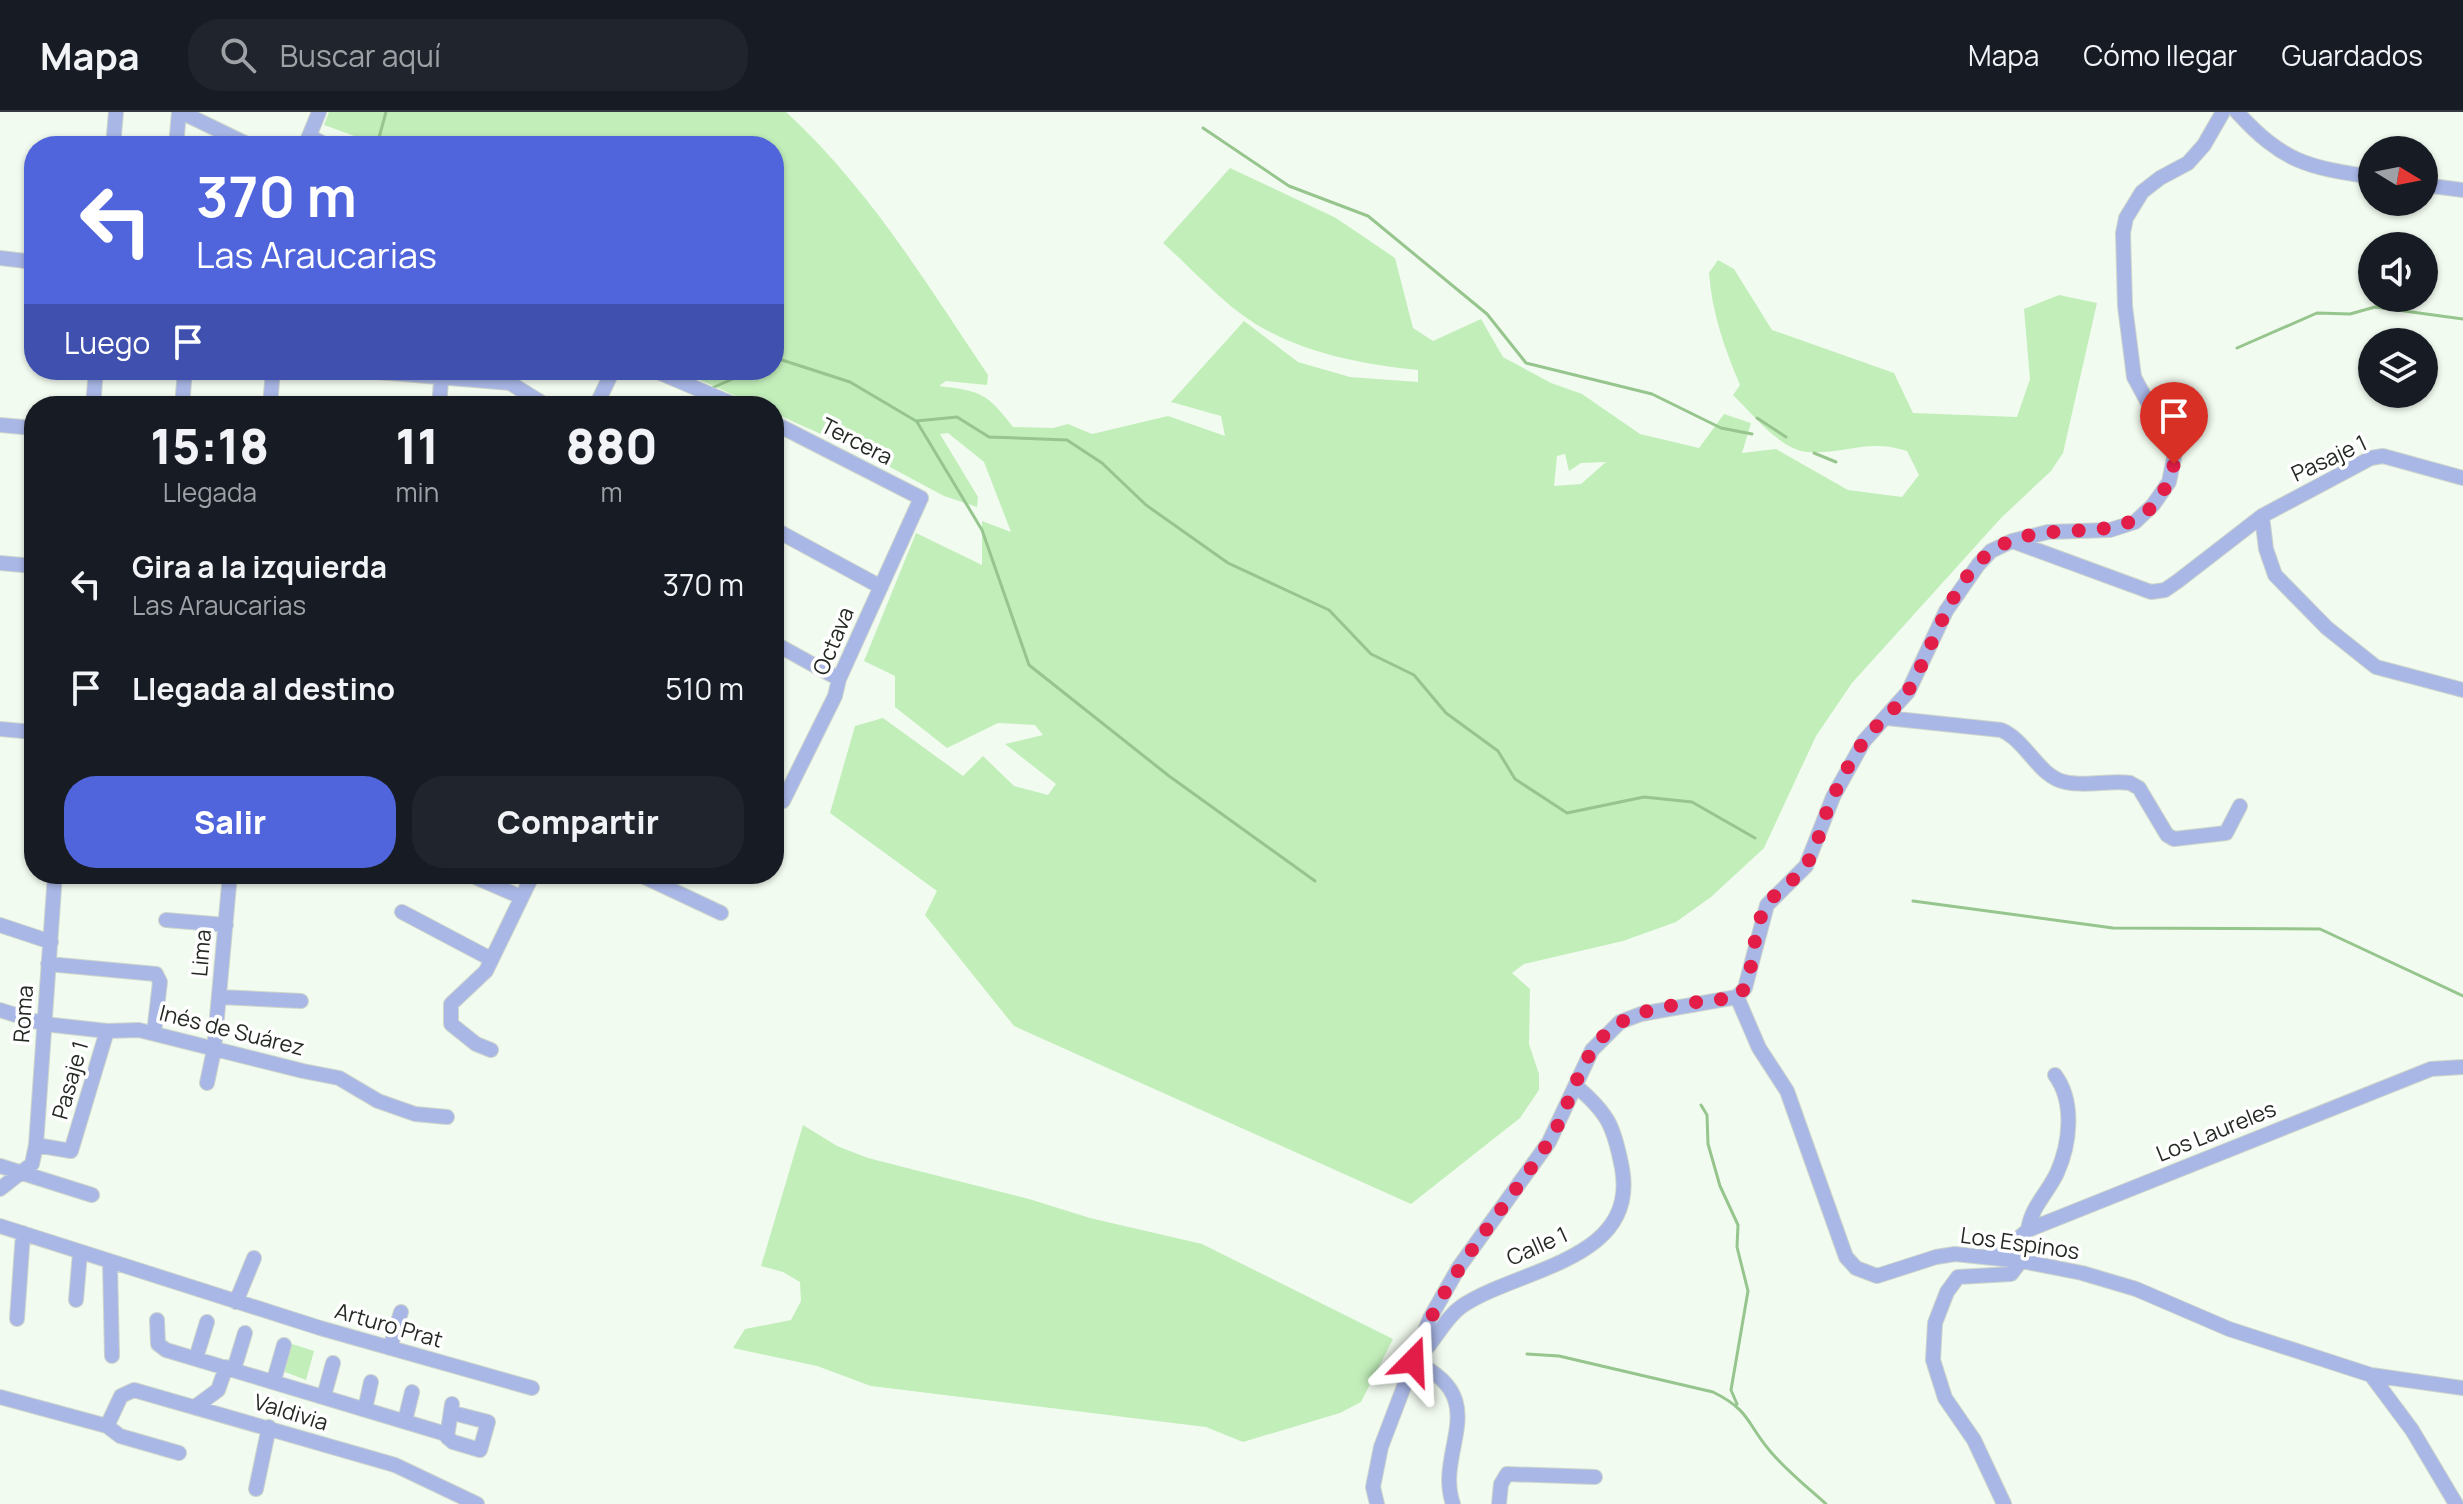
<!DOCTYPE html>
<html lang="es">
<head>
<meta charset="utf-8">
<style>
	:root { --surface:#171b24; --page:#20242c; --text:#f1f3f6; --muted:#9ea1a6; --line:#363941; --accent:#5065db }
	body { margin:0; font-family:Manrope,sans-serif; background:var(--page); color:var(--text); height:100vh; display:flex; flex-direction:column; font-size:30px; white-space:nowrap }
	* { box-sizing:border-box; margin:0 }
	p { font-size:26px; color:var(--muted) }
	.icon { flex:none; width:44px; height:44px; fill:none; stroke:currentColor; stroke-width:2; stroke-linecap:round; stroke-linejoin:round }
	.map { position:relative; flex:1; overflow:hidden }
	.panel { position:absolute; left:24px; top:284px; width:760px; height:488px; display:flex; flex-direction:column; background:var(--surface); border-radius:32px; box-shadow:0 2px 6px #0004 }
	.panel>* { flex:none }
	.guide { position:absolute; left:24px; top:24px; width:760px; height:244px; border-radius:32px; box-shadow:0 2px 6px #0004; background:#5065db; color:#fff; overflow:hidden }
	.needle { width:52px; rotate:100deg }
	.fabs { position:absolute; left:2358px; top:24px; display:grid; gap:16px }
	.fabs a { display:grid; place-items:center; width:80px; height:80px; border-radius:50%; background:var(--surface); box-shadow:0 2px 6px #0004; font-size:40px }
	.pin { position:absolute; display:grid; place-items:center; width:68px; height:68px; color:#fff; margin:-82px -34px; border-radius:50% 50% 50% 0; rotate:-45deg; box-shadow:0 0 8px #0007 }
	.pin .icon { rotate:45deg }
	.me { position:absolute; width:88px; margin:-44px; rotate:21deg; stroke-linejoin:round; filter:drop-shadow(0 0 6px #0008) }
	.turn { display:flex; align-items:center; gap:28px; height:168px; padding:0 40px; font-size:36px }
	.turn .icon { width:104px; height:104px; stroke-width:2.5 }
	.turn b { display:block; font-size:56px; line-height:68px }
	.then { display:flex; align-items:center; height:76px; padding:0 40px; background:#0003; gap:16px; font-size:30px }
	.eta { display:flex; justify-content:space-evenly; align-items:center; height:136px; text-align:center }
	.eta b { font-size:48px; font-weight:800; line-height:56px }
	.cta { display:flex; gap:16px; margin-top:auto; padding:16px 40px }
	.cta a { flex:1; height:92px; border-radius:32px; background:var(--accent); color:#fff; font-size:32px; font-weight:800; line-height:92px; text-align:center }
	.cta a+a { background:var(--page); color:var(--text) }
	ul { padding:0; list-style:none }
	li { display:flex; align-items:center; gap:24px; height:104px; padding:0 40px }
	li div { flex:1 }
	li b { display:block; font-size:30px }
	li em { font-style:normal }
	header { display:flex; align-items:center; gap:48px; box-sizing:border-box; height:112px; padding:0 40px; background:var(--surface); border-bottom:2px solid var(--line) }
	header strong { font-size:38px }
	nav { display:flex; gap:44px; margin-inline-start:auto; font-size:28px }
	.search { width:560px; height:72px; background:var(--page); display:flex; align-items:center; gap:20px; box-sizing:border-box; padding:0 28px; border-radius:32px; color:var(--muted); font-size:30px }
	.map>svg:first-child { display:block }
	.green { fill:#c2eeba; fill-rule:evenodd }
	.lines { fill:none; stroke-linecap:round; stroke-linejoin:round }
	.stream { stroke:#96c58d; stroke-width:3 }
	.minor-casing { stroke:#cdd5cb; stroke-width:16 }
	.minor { stroke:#a9b7e6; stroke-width:14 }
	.route { stroke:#e11d48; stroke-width:14; stroke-dasharray:0 25.2 }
	.labels { text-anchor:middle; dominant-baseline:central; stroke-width:7; stroke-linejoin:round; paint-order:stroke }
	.street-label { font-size:22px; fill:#252924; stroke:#fff }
</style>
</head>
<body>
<header>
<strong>Mapa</strong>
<div class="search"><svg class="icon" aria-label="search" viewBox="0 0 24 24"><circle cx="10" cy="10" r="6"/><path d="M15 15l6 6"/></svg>Buscar aquí</div>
<nav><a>Mapa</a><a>Cómo llegar</a><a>Guardados</a></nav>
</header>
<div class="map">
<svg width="2463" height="1392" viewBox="0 0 2463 1392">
	<rect width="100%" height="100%" fill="#f2fbf0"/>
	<path class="green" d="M329 0H786C869 76 926 171 988 263L987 273 946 269 939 274C981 279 987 281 1013 315L1053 316 1068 312 1092 322 1168 304 1225 324 1221 304 1171 290 1244 209 1298 250 1350 265 1418 270V258C1358 252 1291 239 1241 202 1214 182 1189 154 1163 131L1230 56 1336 106 1395 146 1413 216 1433 229 1481 207 1503 245 1551 271 1582 282 1640 322 1699 336 1724 302 1751 311 1742 341 1776 337 1848 378 1902 385 1919 363 1907 339C1865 326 1846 343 1807 340 1779 337 1752 301 1733 283L1740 273C1724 235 1712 201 1709 161L1718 148 1734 157 1772 218 1894 261 1913 301 2017 305 2030 267 2024 197 2059 183 2097 191 2063 341 2051 359 2001 406 1852 571 1816 624 1764 736 1711 785 1676 810 1623 829 1524 852 1512 861 1530 877 1529 932 1539 962V978L1520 1006 1411 1092 1014 914 925 803 937 779 830 701 855 614 883 606 963 664 983 644 1014 674 1048 683 1056 672 1005 632 1043 623 1035 613 998 611 947 636 895 595V564L864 549 916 421 982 453V409L1011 420 984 350 948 321 940 322 978 385 977 395 944 384 875 347 873 341 870 344 774 301V294H758L678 258H774V34H382L324 13ZM1565 342 1569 359 1581 351 1606 350 1581 372 1554 374 1557 344Z
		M803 1013 837 1034 868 1046 1029 1087 1090 1106 1202 1132 1393 1227 1361 1290 1340 1301 1243 1330 1206 1315 871 1274 817 1254 733 1236 745 1217 791 1208 801 1189 800 1170 783 1160 761 1154Z
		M289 1231 314 1239 306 1268 280 1258Z"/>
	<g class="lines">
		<path class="stream" d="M1203 16 1289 74 1368 104 1487 202 1526 251 1652 282 1721 316 1752 322
			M378 29 386 0
			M2237 236 2317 201 2350 202 2375 195 2463 207
			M774 249 779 247 850 270 916 309 957 305 989 325 1067 328 1102 351 1146 393 1228 451 1329 498 1371 542 1414 563 1446 601 1498 639 1515 667 1567 701 1644 685 1692 690 1755 726
			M672 258 684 263
			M712 276 753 258
			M1757 306 1786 325
			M917 310 982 418 1029 553 1169 664 1315 769
			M1814 341 1836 350
			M1913 789 2113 816 2320 817 2463 884
			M1701 993 1707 1003 1708 1032 1720 1074 1738 1113 1737 1135 1748 1179 1731 1278 1737 1292
			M1527 1242 1559 1244 1713 1280C1751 1299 1746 1311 1770 1339 1786 1358 1807 1375 1826 1392"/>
		<g class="minor-casing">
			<path id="minor" d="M181 0 251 34
				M2237 0C2283 50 2306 55 2372 65
				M309 24 328 34
				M113 34 116 0
				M176 34 179 0
				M305 34 319 0
				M2424 73 2463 78
				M0 146 34 150
				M355 258 510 271 547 294
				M653 258 738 294
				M93 294 96 258
				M182 294 185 258
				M270 294 273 258
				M439 294 442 258
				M596 294 613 258
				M774 311 921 386 839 567 835 584 783 689 774 686
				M0 313 34 316
				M2262 404 2266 437 2275 463 2327 516 2376 555 2463 578
				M774 417 881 475
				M2012 429 2151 480 2165 478 2178 469 2262 404 2371 346 2383 344 2463 366
				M0 451 34 454
				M774 531 839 567
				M1887 606 2001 618C2026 628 2039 665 2065 670 2086 675 2109 668 2130 671L2139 676 2167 723 2174 727 2226 721 2240 694
				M0 617 34 620
				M468 762 521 785
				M638 762 721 801
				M402 800 491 847
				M166 808 226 813
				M0 813 51 830
				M48 852 156 862 160 870 154 921
				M220 885 301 889
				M1737 885 1759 936 1787 979 1846 1145 1856 1156 1877 1164 1936 1145 1955 1142 2021 1149 2082 1161 2136 1177 2229 1217 2371 1263 2463 1276
				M0 898 44 912 107 919 139 918 303 959 339 966 378 989 415 1002 447 1005
				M491 938 476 932 451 912V892L486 859 533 762
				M207 971 214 938 230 762
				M36 1033 71 1039 107 919
				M0 1054 92 1083
				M0 1077 32 1052 36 1033 55 762
				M0 1114 320 1216 532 1276
				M2028 1118C2031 1095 2047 1082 2057 1061 2070 1032 2075 990 2055 963
				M1995 1146 2028 1118 2431 957 2463 955
				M110 1151 112 1244
				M76 1188 80 1141
				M236 1190 254 1146
				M17 1207 23 1121
				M157 1208 158 1232 166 1238 446 1322
				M390 1236 401 1200
				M196 1246 207 1210
				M234 1257 245 1221
				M2371 1263 2412 1318 2456 1392
				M274 1268 284 1233
				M324 1284 333 1251
				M0 1285 107 1314 120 1324 179 1341
				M452 1292 447 1325 453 1330 480 1338 488 1310 453 1301
				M195 1295 218 1278 226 1255
				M365 1297 371 1270
				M405 1309 412 1280
				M107 1314 121 1284 134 1278 395 1353 477 1392
				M256 1377 269 1315
				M1377 1392 1373 1375 1381 1335 1430 1206 1459 1155 1549 1030 1592 938 1620 910 1641 902 1737 885 1745 876 1767 793 1806 754 1833 685 1864 629 1908 580 1946 499 1978 453 1991 439 2012 429 2048 420 2110 418 2135 410 2153 393 2169 370 2175 341 2134 265 2125 194 2123 121 2126 106 2142 80 2160 66 2188 51 2204 33 2223 0
				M1453 1392C1434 1338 1496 1287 1413 1249 1434 1234 1442 1208 1462 1194 1519 1156 1639 1149 1622 1056 1614 1015 1609 1002 1576 974
				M1499 1392 1501 1372 1507 1362 1595 1365
				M2004 1392 1974 1328 1945 1286 1933 1248 1935 1211 1947 1180 1958 1165 2011 1162 2021 1149"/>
		</g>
		<use href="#minor" class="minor"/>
	</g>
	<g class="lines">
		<path class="route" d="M1413 1249C1441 1166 1501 1103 1548 1031 1572 994 1579 937 1618 912 1650 891 1701 891 1737 885L1745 876C1755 851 1752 818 1766 794 1777 777 1798 768 1808 750 1817 735 1821 716 1827 699 1835 679 1851 647 1864 629 1877 611 1896 598 1908 579 1933 537 1951 468 1992 439 2056 394 2146 455 2174 352"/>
	</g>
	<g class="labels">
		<g class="street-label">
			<text transform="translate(857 329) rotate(27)">Tercera</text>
			<text transform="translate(2329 346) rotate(-25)">Pasaje 1</text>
			<text transform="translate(833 529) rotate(-67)">Octava</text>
			<text transform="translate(201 841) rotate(-85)">Lima</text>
			<text transform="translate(23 902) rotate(-86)">Roma</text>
			<text transform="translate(232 918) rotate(14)">Inés de Suárez</text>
			<text transform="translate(70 968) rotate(-74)">Pasaje 1</text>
			<text transform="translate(2216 1019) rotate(-22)">Los Laureles</text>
			<text transform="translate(2020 1131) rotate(8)">Los Espinos</text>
			<text transform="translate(1537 1134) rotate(-24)">Calle 1</text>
			<text transform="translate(389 1213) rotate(16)">Arturo Prat</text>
			<text transform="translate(291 1300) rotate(17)">Valdivia</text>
		</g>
	</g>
</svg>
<div class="fabs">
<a><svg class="needle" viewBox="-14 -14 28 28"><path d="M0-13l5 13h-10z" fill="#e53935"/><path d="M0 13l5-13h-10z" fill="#9ea1a6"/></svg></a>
<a><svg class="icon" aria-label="sound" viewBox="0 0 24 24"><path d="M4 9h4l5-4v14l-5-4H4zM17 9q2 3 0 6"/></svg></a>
<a><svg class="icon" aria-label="layers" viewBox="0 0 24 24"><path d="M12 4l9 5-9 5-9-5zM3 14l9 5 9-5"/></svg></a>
</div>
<div class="pin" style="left:2174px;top:352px;background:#d93025"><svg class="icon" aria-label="arrive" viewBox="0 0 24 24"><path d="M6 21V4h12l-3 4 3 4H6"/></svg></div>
<svg class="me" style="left:1413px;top:1249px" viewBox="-20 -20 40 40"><path d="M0-17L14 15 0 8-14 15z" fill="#e11d48" stroke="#fff" stroke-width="4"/></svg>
<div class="guide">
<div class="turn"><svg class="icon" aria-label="left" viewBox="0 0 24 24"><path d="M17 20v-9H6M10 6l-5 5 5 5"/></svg><div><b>370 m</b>Las Araucarias</div></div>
<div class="then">Luego<svg class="icon" aria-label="arrive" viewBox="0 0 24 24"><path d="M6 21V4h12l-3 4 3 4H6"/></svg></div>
</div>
<section class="panel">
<div class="eta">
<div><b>15:18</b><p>Llegada</p></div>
<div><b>11</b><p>min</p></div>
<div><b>880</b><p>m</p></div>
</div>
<ul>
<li><svg class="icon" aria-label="left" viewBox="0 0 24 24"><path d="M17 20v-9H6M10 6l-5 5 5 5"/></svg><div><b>Gira a la izquierda</b><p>Las Araucarias</p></div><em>370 m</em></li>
<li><svg class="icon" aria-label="arrive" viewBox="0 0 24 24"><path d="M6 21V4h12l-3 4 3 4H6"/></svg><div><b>Llegada al destino</b></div><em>510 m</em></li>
</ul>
<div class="cta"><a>Salir</a><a>Compartir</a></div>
</section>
</div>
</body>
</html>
